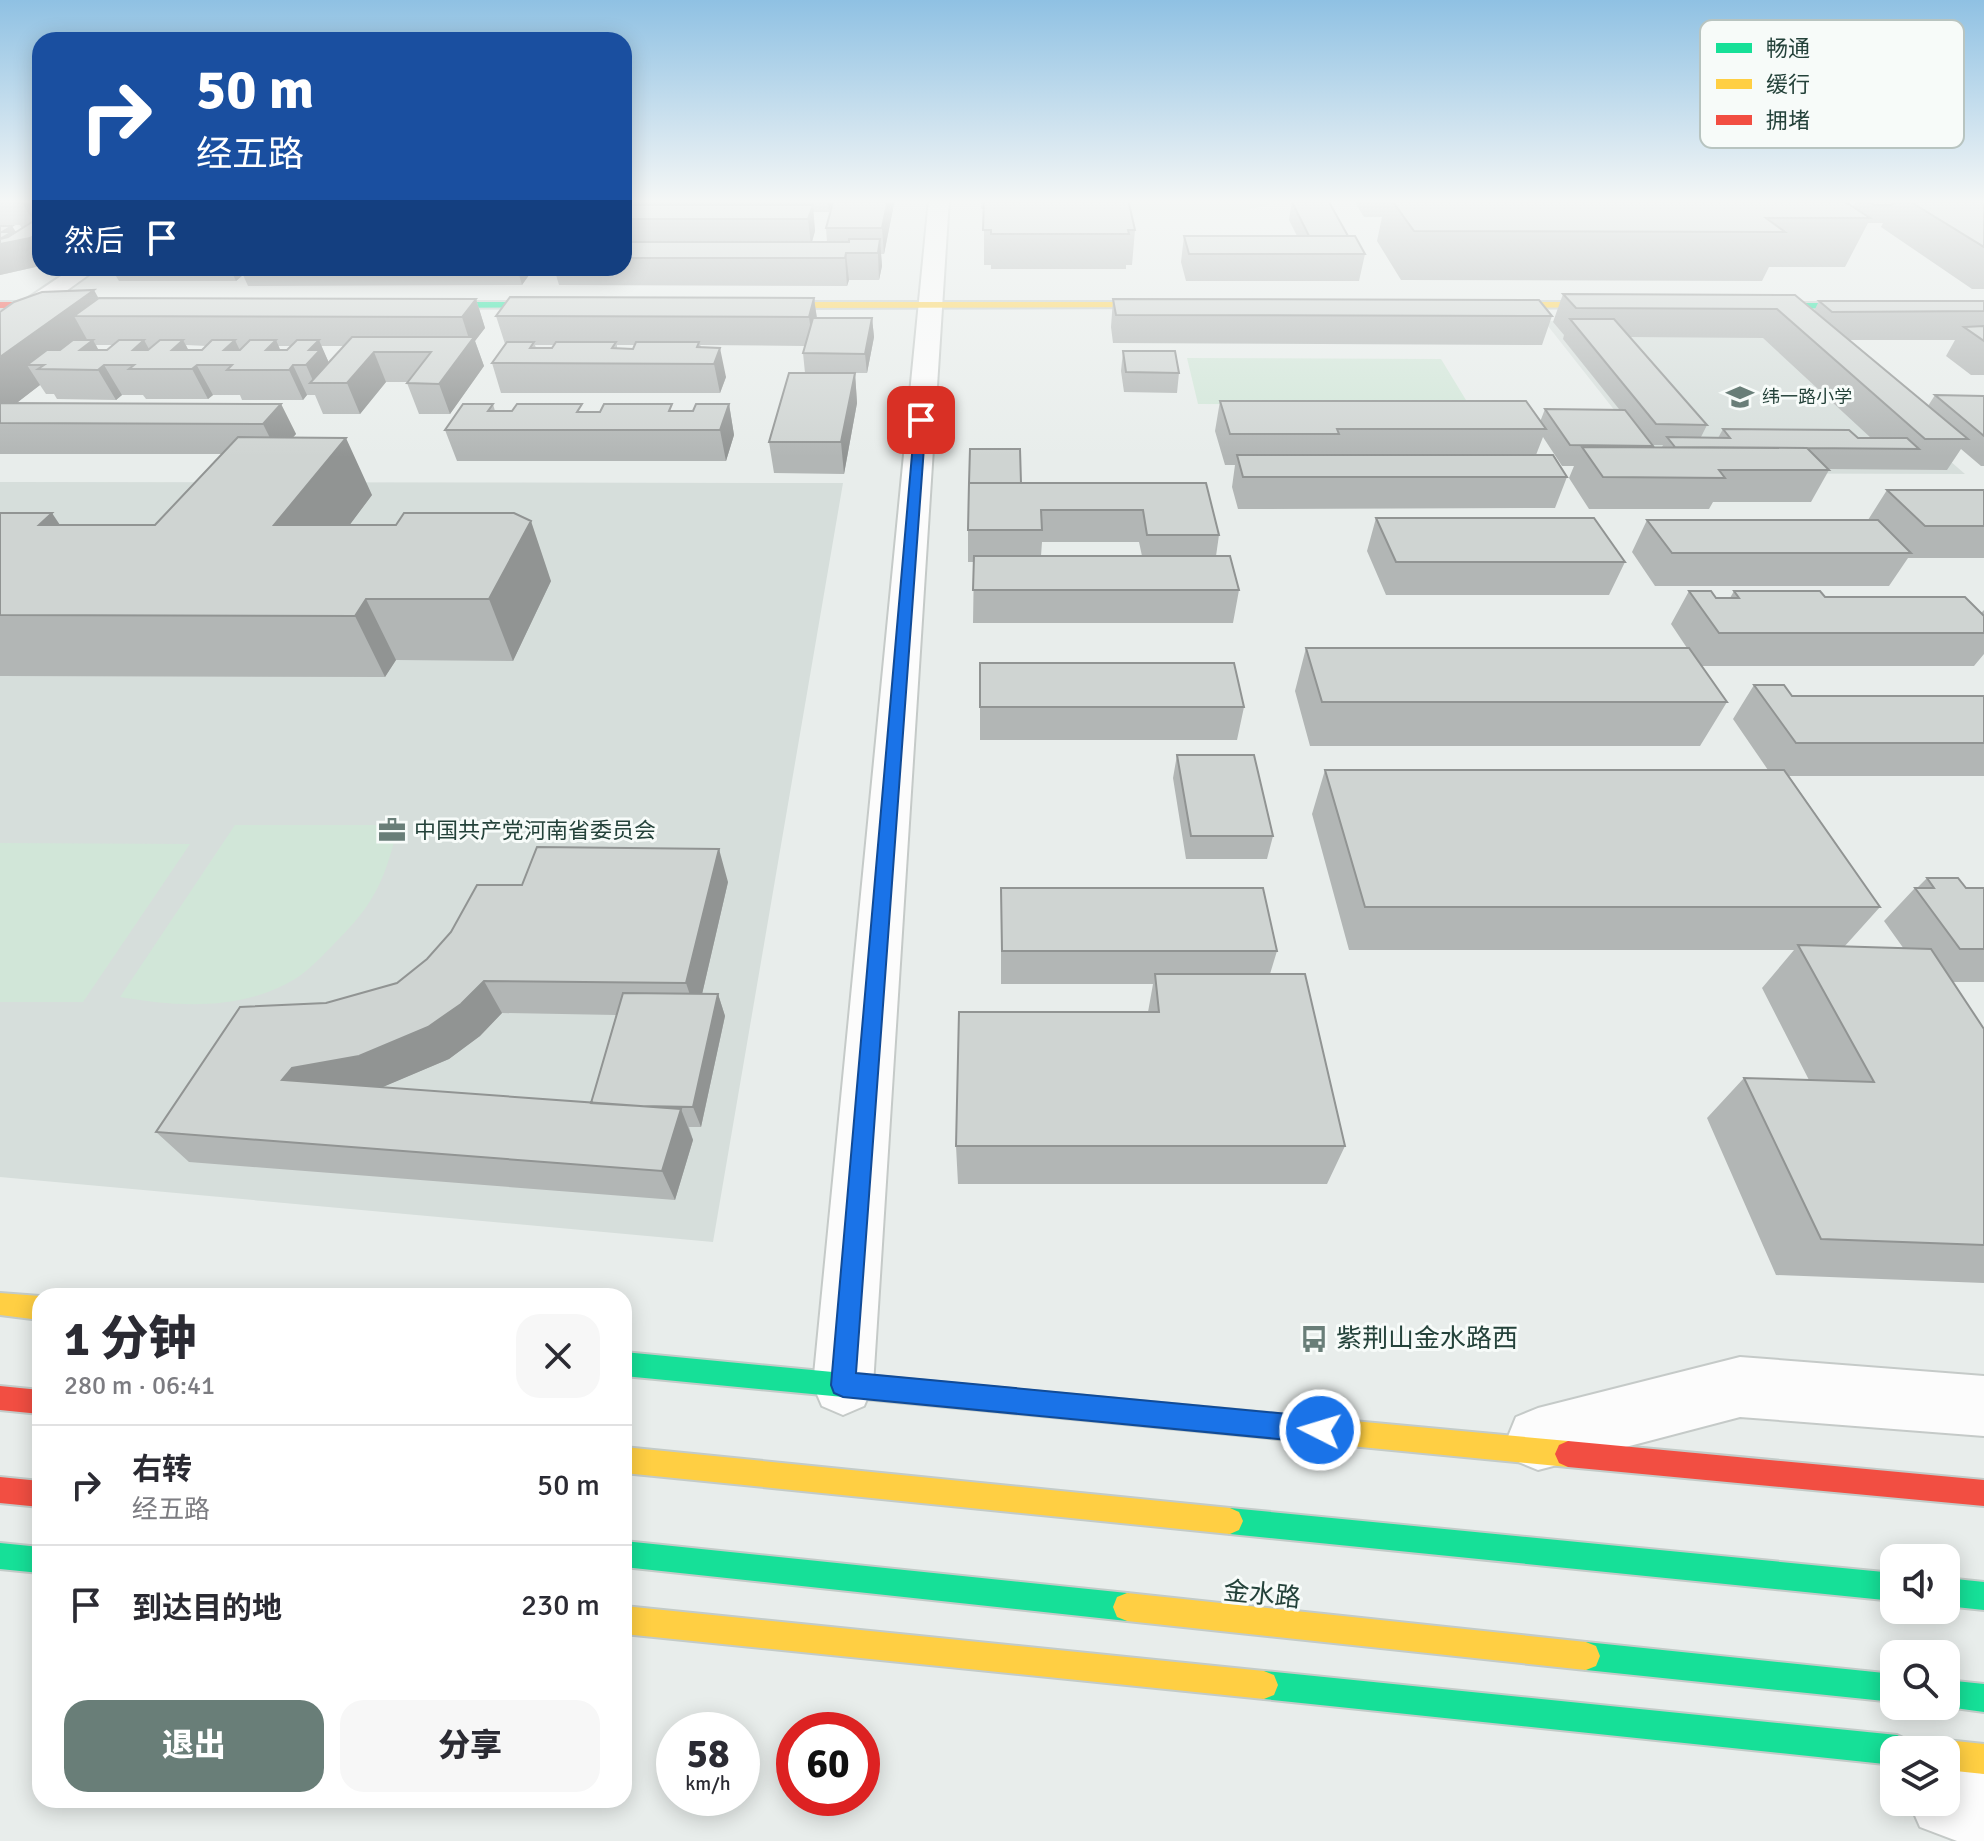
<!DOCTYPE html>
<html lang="zh">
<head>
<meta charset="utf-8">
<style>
	:root { --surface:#fff; --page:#f7f7f7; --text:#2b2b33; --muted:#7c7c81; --line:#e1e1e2; --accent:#697e78 }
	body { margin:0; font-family:Signika,"Noto Sans SC",sans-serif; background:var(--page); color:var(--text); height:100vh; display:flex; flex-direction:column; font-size:30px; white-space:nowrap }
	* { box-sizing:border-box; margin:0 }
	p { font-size:26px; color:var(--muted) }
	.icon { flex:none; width:44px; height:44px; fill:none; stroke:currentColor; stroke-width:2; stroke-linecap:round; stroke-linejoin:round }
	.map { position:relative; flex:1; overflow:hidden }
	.details { position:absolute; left:32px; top:1288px; width:600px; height:520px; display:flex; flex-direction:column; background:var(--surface); border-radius:24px; box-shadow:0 4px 20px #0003 }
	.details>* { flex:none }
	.guide { position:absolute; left:32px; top:32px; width:600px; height:244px; border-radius:24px; box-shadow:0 4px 20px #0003; background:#1a4fa0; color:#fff; overflow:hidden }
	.fabs { position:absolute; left:1880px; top:1544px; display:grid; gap:16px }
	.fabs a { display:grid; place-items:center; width:80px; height:80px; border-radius:16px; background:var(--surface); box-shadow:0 4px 20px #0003; font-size:40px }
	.speed { position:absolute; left:656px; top:1712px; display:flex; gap:16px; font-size:40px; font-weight:700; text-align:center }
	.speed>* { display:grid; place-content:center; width:104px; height:104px; border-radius:50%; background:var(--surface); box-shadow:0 4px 20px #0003; line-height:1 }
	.speed small { font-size:20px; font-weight:400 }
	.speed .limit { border:12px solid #d22; background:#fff; color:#111 }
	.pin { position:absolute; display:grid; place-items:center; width:68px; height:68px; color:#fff; margin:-34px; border-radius:16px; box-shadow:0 4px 12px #0006 }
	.me { position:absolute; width:88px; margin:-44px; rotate:275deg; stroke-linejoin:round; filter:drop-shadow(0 0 6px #0008) }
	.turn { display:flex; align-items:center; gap:28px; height:168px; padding:0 32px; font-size:36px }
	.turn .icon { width:104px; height:104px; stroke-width:2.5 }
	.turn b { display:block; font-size:56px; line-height:68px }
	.then { display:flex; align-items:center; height:76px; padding:0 32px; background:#0003; gap:16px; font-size:30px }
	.round { display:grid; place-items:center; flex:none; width:84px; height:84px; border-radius:24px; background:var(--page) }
	.overview { display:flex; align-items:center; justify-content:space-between; height:136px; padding:0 32px }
	h1 { font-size:48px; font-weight:800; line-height:60px }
	.cta { display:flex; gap:16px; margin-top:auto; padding:16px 32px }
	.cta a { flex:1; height:92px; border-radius:24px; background:var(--accent); color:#fff; font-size:32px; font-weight:800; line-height:92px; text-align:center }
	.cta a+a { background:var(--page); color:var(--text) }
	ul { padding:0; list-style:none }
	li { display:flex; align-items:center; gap:24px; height:120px; padding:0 32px; border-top:2px solid var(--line) }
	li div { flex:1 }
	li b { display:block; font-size:30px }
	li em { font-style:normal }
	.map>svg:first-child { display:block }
	.built { fill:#d6dedb }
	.green { fill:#d1e6d8 }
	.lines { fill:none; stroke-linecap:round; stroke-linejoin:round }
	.street-casing { stroke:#c5cac8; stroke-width:4 }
	.fast-casing { stroke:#c3cbc8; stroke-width:4 }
	.slow-casing { stroke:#c3cbc8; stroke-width:4 }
	.jam-casing { stroke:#c3cbc8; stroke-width:4 }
	.street { fill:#fcfcfc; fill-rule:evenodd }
	.fast { fill:#16e098; fill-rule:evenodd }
	.slow { fill:#ffcf43; fill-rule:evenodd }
	.jam { fill:#f24e42; fill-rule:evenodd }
	.wall { fill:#b2b6b5; fill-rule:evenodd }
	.shaded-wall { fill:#919493 }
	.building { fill:#cfd4d2; stroke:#919493; stroke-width:2 }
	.route { fill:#1a73e8; stroke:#114b97; stroke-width:2 }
	.labels { text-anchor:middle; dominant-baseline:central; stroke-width:6; stroke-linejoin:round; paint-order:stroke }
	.far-poi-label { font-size:18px; fill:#24423a; stroke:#f7fbf9; text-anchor:start }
	.poi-label { font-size:22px; fill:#24423a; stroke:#f7fbf9; text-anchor:start }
	.near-poi-label { font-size:26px; fill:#24423a; stroke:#f7fbf9; text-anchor:start }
	.near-street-label { font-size:26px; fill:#24423a; stroke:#f7fbf9 }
	.key { fill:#f7fbf9; stroke:#b8c4c0; stroke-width:2 }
	.key-label { font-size:22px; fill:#24423a }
</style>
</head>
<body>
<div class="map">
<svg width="1984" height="1841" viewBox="0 0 1984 1841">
	<rect width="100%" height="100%" fill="#e8edeb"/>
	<path class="built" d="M1544 321 1790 322 1965 474 1664 473Z
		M0 482 843 483 713 1242 0 1177Z"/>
	<path class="green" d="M1072 199H1269V205L1246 210H1074Z
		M1187 358 1441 359 1469 405 1198 404Z
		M235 825H382L394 842C381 891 367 911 332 946 321 957 308 971 295 979 242 1011 178 1007 120 997Z
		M0 843 190 844 83 1002H0Z"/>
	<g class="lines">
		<g class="street-casing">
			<path id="street" d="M929 199H949L873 1385 864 1406 843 1415 822 1406 813 1385Z
				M73 268H98L8 333 0 335V317Z
				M1740 1357 1984 1376V1436L1740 1417 1538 1470 1516 1461 1507 1439 1516 1417 1538 1408Z
				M1946 1764 1984 1774V1841H1957L1920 1827 1909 1802H1946Z"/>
		</g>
		<g class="fast-casing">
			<path id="fast" d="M566 302 569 303V307L418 308 413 305 418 302Z
				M1743 303H1984V309L1746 308 1741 305Z
				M624 1352 990 1387 999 1390 1002 1399 999 1408 990 1411 624 1376Z
				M1230 1508 1894 1573V1601L1230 1534 1221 1530 1217 1521 1221 1512Z
				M624 1541 1127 1593 1137 1597 1141 1607 1137 1617 1127 1621 624 1567Z
				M0 1543 40 1547V1573L0 1569Z
				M1946 1578 1984 1582V1610L1946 1606Z
				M1586 1642 1894 1674V1702L1586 1670 1576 1666 1572 1656 1576 1646Z
				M1264 1671 1897 1735 1907 1740 1912 1750H1894V1765L1264 1699 1254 1695 1250 1685 1254 1675Z
				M1946 1680 1984 1684V1712L1940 1706H1946Z"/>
		</g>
		<g class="slow-casing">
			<path id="slow" d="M1174 302 1179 305 1177 307 754 308 749 305 754 302Z
				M1618 302 1623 305 1621 307 1482 308 1477 305 1482 302Z
				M0 1293 40 1296V1320L0 1315Z
				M990 1387 1568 1441 1577 1445 1581 1454 1577 1463 1568 1467 990 1411 981 1408 978 1399 981 1390Z
				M624 1447 1230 1508 1239 1512 1243 1521 1239 1530 1230 1534 624 1473Z
				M1127 1593 1586 1642 1596 1646 1600 1656 1596 1666 1586 1670 1127 1621 1117 1617 1113 1607 1117 1597Z
				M624 1606 1264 1671 1274 1675 1278 1685 1274 1695 1264 1699 624 1634Z
				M1946 1740 1984 1744V1774L1946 1770V1750H1933L1935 1744Z"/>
		</g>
		<g class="jam-casing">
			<path id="jam" d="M0 302H70L75 305 70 308H0Z
				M0 1386 40 1390V1414L0 1410Z
				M1568 1441 1984 1480V1506L1568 1467 1559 1463 1555 1454 1559 1445Z
				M0 1477 40 1481V1507L0 1503Z"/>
		</g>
		<use href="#street" class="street"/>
		<use href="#fast" class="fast"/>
		<use href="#slow" class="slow"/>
		<use href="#jam" class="jam"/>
	</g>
	<path class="wall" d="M0 199H40V266L0 275ZM4 225H20L22 229 16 232 12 226H3Z
		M624 199H833L829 212H813L815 231 812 242H827L826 228 834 199H895L884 254H881L882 266 879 280H849L847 286 559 285 554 268H624Z
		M981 199H1128L1135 230 1132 265H1126V269H991V265H984V209H981Z
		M1354 199H1841L1853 207 1857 199H1984V289H1972L1881 227 1883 223H1868L1845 267H1769L1762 281 1401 280 1377 241 1382 217H1364L1354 201Z
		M1292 202 1348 236 1365 254 1359 281H1186L1181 262 1184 236H1297L1289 220Z
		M111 268H534L522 285 248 286 243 275 236 281H119Z
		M1563 294 1814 311 1819 301H1984V375H1971L1946 356 1955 340H1850L1928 406 1935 395 1984 396V466H1981L1961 449 1947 470 1828 469 1829 470 1811 502H1713L1709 509H1589L1569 478 1574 466H1562L1543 437 1536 455 1567 477 1555 508 1238 509 1232 487 1235 465H1225L1215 431 1220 401 1540 422 1545 409H1619L1563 339 1564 335 1553 322ZM1629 337 1763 338 1871 438 1723 429 1718 438 1701 437 1707 425ZM1653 445H1663L1662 447H1653Z
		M99 298 476 299 485 328 475 341 484 366 450 414H419L407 383 408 382H386L360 414H323L315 395H307L303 400H242L240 395H213L208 399H146L143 395H122L116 400 57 399 54 394H46L40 385 16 403 281 404 296 434 293 437 372 495 349 525 551 581 513 661 396 660 385 677 0 676V513L59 525H155L222 454H0V312ZM96 345H113L107 350H98ZM186 345 207 346 202 350H188ZM278 346H291L287 350H280ZM321 346H344L329 363Z
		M814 298 817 318H872L874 337 867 373H855L857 403 844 474 774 473 769 442 805 373 803 353 805 346 700 345 726 377 720 393H501L492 363 505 344 496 316ZM535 345H554L552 348H536ZM617 345H634L633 349 617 348Z
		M1113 299 1552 316 1542 345 1113 343 1111 327Z
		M1123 351 1179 373 1177 393 1124 392 1121 371Z
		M493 404 495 411 584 412 693 411 729 404 734 435 726 461H457L445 430Z
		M1021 483H1206L1219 535 1216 556 1239 590 1233 623H973L974 562H968V530ZM1042 542H1139L1142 556H1041Z
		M1887 490H1984V558H1908L1889 586H1655L1632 552 1647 520H1868Z
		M1376 518 1625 562 1609 595H1386L1367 551Z
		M1689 591 1716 598H1730L1734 591 1825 597 1981 613 1984 610V654L1974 666H1702L1727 702 1700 746H1310L1295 691 1306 648H1687L1671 624Z
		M1754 685 1792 696H1984V776H1789L1880 907 1844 947 1904 949 1884 921 1915 888H1917L1927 878 1966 888H1984V982H1953L1984 1029V1283L1776 1275 1707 1118 1744 1078 1809 1080 1762 988 1794 950H1349L1312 814 1325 770H1768L1733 719Z
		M980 707H1244L1237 740H980Z
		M1177 755 1273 836 1267 859H1186L1173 778Z
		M728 882 702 994H718L725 1016 701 1127H689L693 1140 675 1200 189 1162 156 1132 326 1003 397 983ZM502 1013 616 1015 591 1103 382 1087 449 1059 480 1036Z
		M1001 888 1277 951 1270 974 1345 1146 1327 1184H958L956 1146 1148 1012 1153 984H1001Z"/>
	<path class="shaded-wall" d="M20 199H28L40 220 38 229Z
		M827 199H833L829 212Z
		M888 199H895L884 254 882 228Z
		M813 205 815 231 811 245 808 219Z
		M12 226 21 240 40 232V266L0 275V240L2 232Z
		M880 239 882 266 879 280 878 253Z
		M846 253 849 280 847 286 845 258Z
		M230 268H240L243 275 236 281Z
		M517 268H534L522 285Z
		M94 290 109 317 74 316 89 343 93 340 107 365H104L122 395 116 400 98 370 44 365H27L40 385 0 416V357Z
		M814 298 818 327 813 346 809 317Z
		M476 299 485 328 475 341 484 366 450 414 439 384 470 342 462 317Z
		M872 318 874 337 867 373 865 354Z
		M144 340 160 369 133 350Z
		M183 340 213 395 208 399 192 369 172 350Z
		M235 340 249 370 224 350Z
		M276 340 289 370 293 365 307 395 303 400 289 370 266 350Z
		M319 340 332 370 314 383 306 365 309 350Z
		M720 348 726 377 720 393 714 364Z
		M374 352 386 382 360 414 347 383Z
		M855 373 857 403 844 474 841 442Z
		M281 404 296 434 278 454 263 424Z
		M729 404 734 435 726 461 720 430Z
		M346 438 372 495 305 585 274 525Z
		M52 513 92 573 39 525Z
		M531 521 551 581 513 661 489 599Z
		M366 599 396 660 385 677 355 616Z
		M719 849 728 882 697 1016 686 983Z
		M484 981 502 1013 480 1036 449 1059 383 1087 282 1080 292 1068Z
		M718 994 725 1016 701 1127 693 1107Z
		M681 1109 693 1140 675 1200 662 1171Z"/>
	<path class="building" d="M834 199H888L882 228H826Z
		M984 199H1128L1135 230H1128L1129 234H991V230H983Z
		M1391 199H1841L1870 218H1766L1785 232 1414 231Z
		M1864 199H1896L1892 205H1874Z
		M1906 199H1984V247Z
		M1292 202H1329L1348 236H1309Z
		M624 205H813L808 219H624Z
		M40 217V232L30 238 0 244V239L8 237Z
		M0 226H12L2 232H12L0 239Z
		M1184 236H1355L1365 254H1189Z
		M849 239H880L878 253H846L845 258H624V242H849Z
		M94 290 0 357V312L14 302 42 292Z
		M1563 294 1795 295 1968 439H1925L1777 309 1576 308Z
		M510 297 814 298 809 317 496 316Z
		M99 298 476 299 462 317 74 316Z
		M1113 299 1539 300 1552 316 1116 315Z
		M1819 301H1984V311L1832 312Z
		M813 318H872L865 354 803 353Z
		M1570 319H1614L1707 425 1656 424Z
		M1984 326V341L1964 327Z
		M352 337H474L439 384 407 383 431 352H374L347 383H310Z
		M73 340H93L80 350H107L119 340H144L133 350H148L160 340H183L172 350H202L212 340H235L224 350H240L250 340H276L266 350H287L297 340H319L309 350H320L306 365H293L289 370H227L232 365H197L192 369H129L134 365H104L98 370 38 369 44 365H27L47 350H60Z
		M507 342H534L530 348H552L556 342H616L612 348 633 349 636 342H699L697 347 720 348 714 364 492 363Z
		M1123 351H1175L1179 373 1126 372Z
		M789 373H855L841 442H769Z
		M1935 395 1984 396V436Z
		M1220 401H1526L1546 429H1337L1339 434H1230Z
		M0 403 281 404 263 424 0 423Z
		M463 404H493L488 411H512L517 404H582L577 412H600L604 404H672L669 411H693L696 404H729L720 430H445Z
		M1545 409 1625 410 1653 446 1570 445Z
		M1723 429 1849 430 1858 438H1907L1919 449 1675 447 1667 437 1730 438Z
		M238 437 346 438 274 525H396L404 513H514L531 521 489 599H366L355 616 0 615V513H52L39 525H155Z
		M1582 447 1807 448 1829 470H1719L1725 478 1603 477Z
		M970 449H1020L1021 483H969Z
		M1237 455H1553L1567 477H1243Z
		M969 483H1206L1219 535H1147L1143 510H1041L1042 530H968Z
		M1887 490H1984V526H1925Z
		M1376 518H1594L1625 562H1396Z
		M1647 520H1878L1911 553H1672Z
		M974 556H1230L1239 590H973Z
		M1689 591H1711L1716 598H1739L1734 591H1820L1825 597H1965L1984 616V633H1719Z
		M1306 648H1689L1727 702H1322Z
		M980 663H1234L1244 707H980Z
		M1754 685H1784L1792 696H1984V743H1796Z
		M1177 755H1254L1273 836H1191Z
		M1325 770H1784L1880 907H1365Z
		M537 847 719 849 686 983 484 981 461 1004 428 1027 359 1056 292 1068 282 1080 681 1109 662 1171 156 1132 240 1007 326 1003 397 983 427 959 451 932 477 885H522Z
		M1927 878H1958L1966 888H1984V949H1960L1915 888H1934Z
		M1001 888H1263L1277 951H1002Z
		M1798 945 1931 949 1984 1029V1245L1821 1239 1744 1078 1874 1082Z
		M1155 974H1305L1345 1146H956L959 1012H1159Z
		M623 993 718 994 693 1107 640 1106 591 1103Z"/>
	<linearGradient id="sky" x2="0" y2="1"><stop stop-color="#8fc1e3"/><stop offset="0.44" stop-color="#f5f7f6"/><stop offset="1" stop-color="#f5f7f6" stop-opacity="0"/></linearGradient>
	<rect width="1984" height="457" fill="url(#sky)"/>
	<path class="route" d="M921 417 926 420 856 1373 1320 1417 1329 1421 1333 1430 1329 1439 1320 1443 843 1397 834 1393 831 1385 915 420Z"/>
	<defs>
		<g id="school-bare" transform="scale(2.16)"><path d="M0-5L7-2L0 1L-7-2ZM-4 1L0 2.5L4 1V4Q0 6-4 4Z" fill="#697e78" stroke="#f7fbf9" stroke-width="2.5" paint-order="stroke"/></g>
		<g id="office-bare" transform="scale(2.16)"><path d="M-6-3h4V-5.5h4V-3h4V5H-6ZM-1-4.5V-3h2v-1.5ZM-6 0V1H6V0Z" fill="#697e78" stroke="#f7fbf9" stroke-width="2.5" paint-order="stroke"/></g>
		<g id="bus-bare" transform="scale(2.16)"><path d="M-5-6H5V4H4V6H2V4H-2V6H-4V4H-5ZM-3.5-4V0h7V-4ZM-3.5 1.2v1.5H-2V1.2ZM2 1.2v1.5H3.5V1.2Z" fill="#697e78" stroke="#f7fbf9" stroke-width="2.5" paint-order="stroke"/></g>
	</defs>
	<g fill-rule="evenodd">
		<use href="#school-bare" x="1740" y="397"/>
		<use href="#office-bare" x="392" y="830"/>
		<use href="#bus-bare" x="1314" y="1339"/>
	</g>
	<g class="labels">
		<g class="far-poi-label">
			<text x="1762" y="397">纬一路小学</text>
		</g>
		<g class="poi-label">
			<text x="414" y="830">中国共产党河南省委员会</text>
		</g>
		<g class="near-poi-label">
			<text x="1336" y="1339">紫荆山金水路西</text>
		</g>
		<g class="near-street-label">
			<text transform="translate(1262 1595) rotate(6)">金水路</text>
		</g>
	</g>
	<rect x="1700" y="20" width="264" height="128" rx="12" class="key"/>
	<rect x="1716" y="43" width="36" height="10" fill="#16e098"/>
	<rect x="1716" y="79" width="36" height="10" fill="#ffcf43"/>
	<rect x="1716" y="115" width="36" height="10" fill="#f24e42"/>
	<g class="key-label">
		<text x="1766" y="56">畅通</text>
		<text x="1766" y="92">缓行</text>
		<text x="1766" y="128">拥堵</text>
	</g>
</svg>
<div class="fabs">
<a><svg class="icon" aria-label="sound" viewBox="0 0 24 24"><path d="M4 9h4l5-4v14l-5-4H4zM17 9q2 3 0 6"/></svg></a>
<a><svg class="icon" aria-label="search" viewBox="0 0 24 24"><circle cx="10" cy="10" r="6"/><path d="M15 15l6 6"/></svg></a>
<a><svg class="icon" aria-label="layers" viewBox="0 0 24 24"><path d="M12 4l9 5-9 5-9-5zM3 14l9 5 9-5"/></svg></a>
</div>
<div class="speed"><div>58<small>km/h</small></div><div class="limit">60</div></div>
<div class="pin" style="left:921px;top:420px;background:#d93025"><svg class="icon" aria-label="arrive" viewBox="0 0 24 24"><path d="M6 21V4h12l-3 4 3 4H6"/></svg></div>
<svg class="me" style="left:1320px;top:1430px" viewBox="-20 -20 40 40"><circle r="17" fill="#1a73e8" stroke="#fff" stroke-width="3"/><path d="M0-11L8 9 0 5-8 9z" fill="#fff"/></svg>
<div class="guide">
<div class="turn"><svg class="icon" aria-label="right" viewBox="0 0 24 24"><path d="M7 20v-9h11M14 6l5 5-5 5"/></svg><div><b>50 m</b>经五路</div></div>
<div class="then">然后<svg class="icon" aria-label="arrive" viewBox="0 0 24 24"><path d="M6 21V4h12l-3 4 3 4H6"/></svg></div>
</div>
<section class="details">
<div class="overview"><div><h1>1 分钟</h1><p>280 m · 06:41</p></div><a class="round"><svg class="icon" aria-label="close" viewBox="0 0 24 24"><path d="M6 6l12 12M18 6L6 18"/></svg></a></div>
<ul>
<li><svg class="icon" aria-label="right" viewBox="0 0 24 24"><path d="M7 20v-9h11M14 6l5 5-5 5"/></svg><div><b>右转</b><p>经五路</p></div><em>50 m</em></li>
<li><svg class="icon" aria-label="arrive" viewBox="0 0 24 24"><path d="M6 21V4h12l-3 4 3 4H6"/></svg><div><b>到达目的地</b></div><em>230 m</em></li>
</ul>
<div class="cta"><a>退出</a><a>分享</a></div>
</section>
</div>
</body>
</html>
